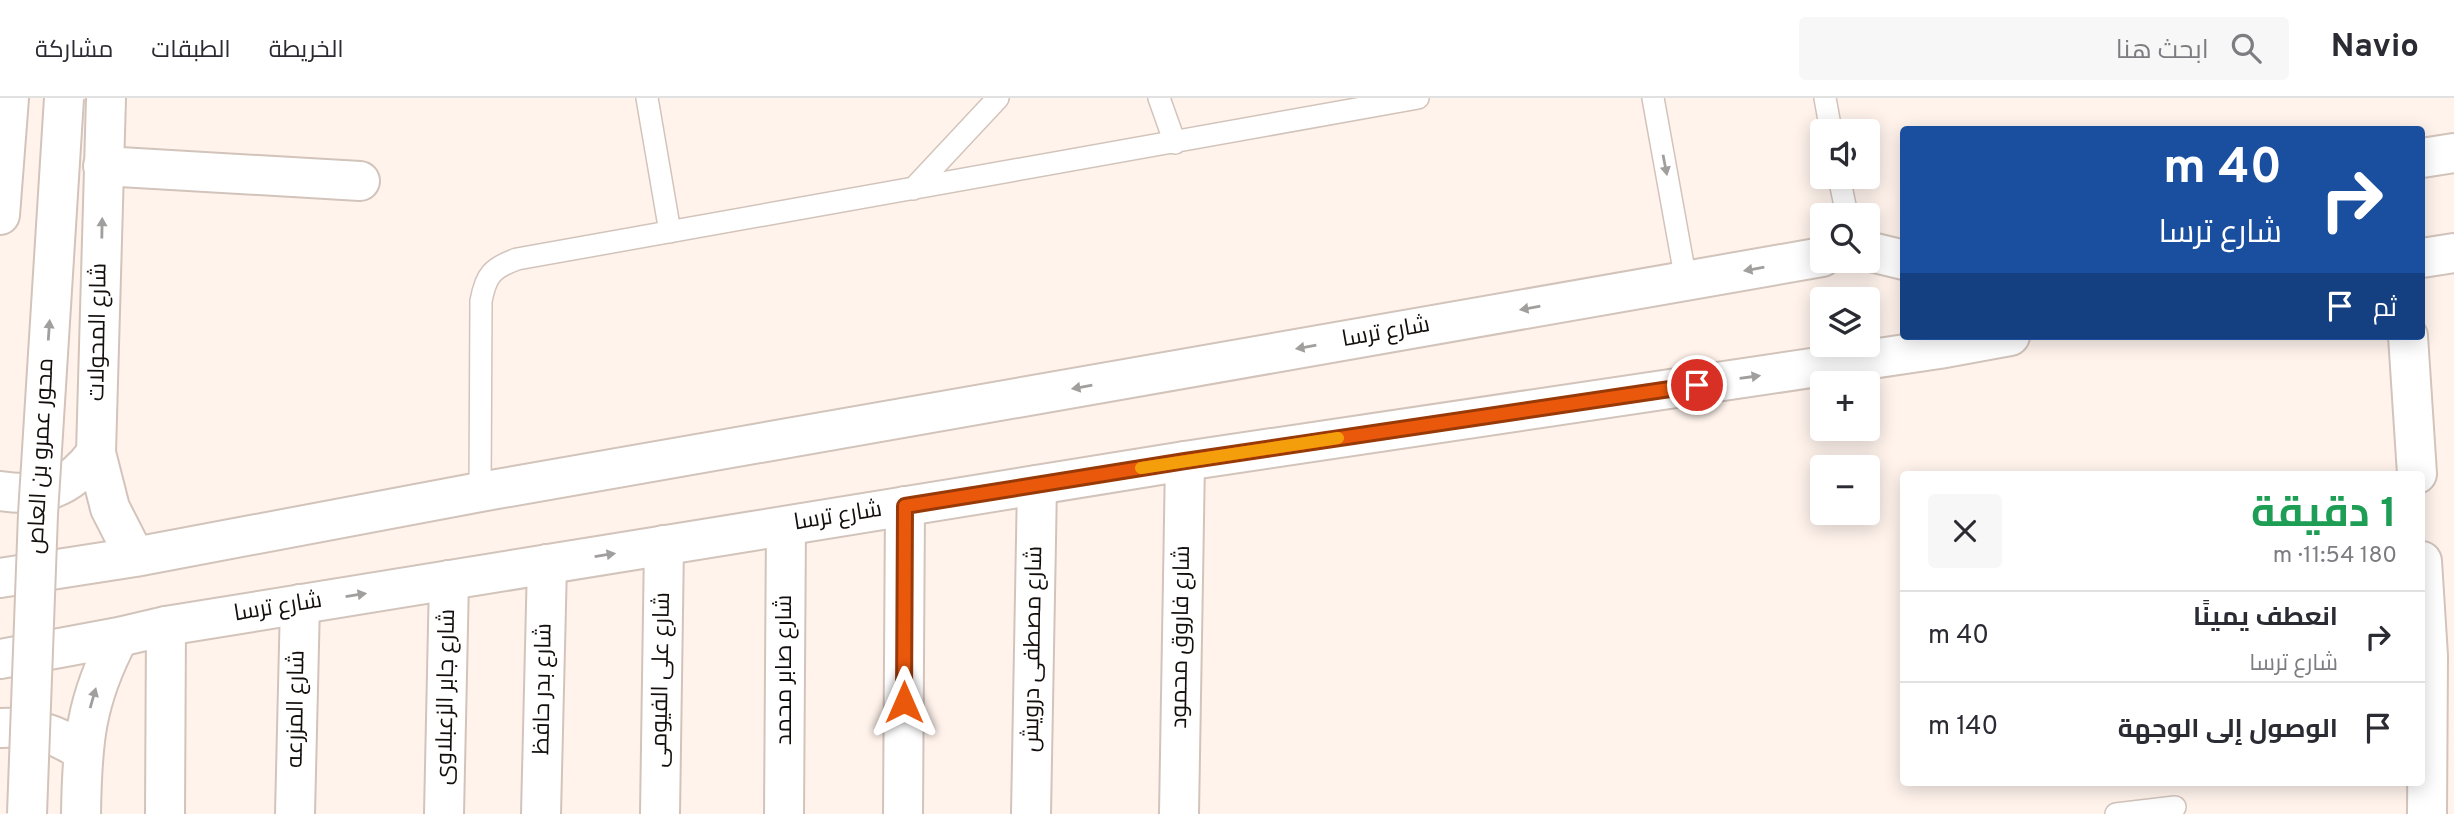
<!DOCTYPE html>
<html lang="ar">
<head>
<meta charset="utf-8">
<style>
	:root { --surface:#fff; --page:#f7f7f7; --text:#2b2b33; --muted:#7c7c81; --line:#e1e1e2 }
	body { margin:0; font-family:Overpass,Cairo,sans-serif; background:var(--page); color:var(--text); direction:rtl; height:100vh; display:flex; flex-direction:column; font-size:26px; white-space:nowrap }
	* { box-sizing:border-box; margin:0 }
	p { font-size:23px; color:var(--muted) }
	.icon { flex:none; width:38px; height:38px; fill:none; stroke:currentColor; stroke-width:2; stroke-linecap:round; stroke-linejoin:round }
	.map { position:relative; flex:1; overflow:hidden; direction:ltr }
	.sheet { position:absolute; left:1900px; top:373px; width:525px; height:315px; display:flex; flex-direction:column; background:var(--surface); border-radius:7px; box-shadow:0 4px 18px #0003; direction:rtl }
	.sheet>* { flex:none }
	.guide { position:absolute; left:1900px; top:28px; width:525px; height:214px; border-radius:7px; box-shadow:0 4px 18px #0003; direction:rtl; background:#1a4fa0; color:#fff; overflow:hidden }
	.buttons { position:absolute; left:1810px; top:21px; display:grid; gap:14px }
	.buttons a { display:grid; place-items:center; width:70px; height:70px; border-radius:7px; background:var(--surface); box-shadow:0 4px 18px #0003; font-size:35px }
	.pin { position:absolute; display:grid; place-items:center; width:60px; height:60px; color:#fff; margin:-30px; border:4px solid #fff; border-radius:50%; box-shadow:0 2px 7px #0007 }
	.me { position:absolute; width:77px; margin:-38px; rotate:0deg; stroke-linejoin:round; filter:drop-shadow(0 0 5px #0008) }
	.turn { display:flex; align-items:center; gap:24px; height:147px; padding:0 28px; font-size:32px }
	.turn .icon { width:91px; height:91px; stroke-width:2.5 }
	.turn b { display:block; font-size:49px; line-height:60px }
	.then { display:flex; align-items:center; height:66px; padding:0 28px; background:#0003; gap:14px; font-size:26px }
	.round { display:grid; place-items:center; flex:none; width:74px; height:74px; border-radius:7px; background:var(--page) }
	.headline { display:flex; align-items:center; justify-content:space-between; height:119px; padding:0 28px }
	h1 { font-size:42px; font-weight:700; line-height:52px; color:#1e9e55 }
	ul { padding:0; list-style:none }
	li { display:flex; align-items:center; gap:21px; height:91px; padding:0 28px; border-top:2px solid var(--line) }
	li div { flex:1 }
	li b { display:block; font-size:26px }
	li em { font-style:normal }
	header { display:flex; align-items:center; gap:42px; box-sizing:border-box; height:98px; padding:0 35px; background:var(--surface); border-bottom:2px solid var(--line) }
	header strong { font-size:33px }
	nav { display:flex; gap:38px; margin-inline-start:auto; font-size:24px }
	.search { width:490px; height:63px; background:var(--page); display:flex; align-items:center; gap:18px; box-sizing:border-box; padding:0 24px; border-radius:7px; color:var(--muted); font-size:26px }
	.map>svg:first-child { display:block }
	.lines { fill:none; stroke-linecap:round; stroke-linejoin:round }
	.lane-casing { stroke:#d2c4bb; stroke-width:24 }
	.street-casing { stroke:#d2c4bb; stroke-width:42 }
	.secondary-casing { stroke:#d2c4bb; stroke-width:42 }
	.primary-casing { stroke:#d2c4bb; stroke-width:42 }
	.lane { stroke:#fff; stroke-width:21 }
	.street { stroke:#fff; stroke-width:38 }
	.secondary { stroke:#fff; stroke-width:38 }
	.primary { stroke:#fff; stroke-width:38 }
	.primary-bridge-casing { stroke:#d2c4bb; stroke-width:42; stroke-linecap:butt }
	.primary-bridge { stroke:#fff; stroke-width:38 }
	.oneway { fill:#a19f9e }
	.route-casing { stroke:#983908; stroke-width:18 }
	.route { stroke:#ea580c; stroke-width:12 }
	.slow { stroke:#f59e0b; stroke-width:12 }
	.labels { text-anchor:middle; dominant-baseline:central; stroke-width:6; stroke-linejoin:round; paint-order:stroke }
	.street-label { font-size:23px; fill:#140f0c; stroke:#fff }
</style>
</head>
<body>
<header>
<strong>Navio</strong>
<div class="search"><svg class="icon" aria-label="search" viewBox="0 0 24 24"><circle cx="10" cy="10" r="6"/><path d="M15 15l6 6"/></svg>ابحث هنا</div>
<nav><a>الخريطة</a><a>الطبقات</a><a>مشاركة</a></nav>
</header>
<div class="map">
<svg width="2454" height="716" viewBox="0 0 2454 716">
	<rect width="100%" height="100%" fill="#fff3ec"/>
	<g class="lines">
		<g class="lane-casing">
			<path id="lane" d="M647 0 670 134
				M1159 0 1175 45
				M1653 0 1686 183
				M1825 0 1831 33
				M1839 79 1847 117
				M913 91 998 0
				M480 394 481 203C486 177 492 170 517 161L1418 0
				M2116 716 2175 709"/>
		</g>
		<g class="street-casing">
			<path id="street" d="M103 68 360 83
				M2408 238 2417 376
				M2422 463 2428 558 2427 716
				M165 716 166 528
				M295 716 300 506
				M444 716 449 482
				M541 716 547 466
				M660 716 664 447
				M784 716 786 428
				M903 716 905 408
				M1031 716 1037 387
				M1179 716 1185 363"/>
		</g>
		<g class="secondary-casing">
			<path id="secondary" d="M106 0 96 355 110 410 135 459
				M2422 60 2454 55
				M1867 153 1904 162
				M2422 160 2454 155
				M0 393C43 400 70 390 96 355
				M0 480 135 459 480 394 1822 159
				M0 561 119 539 166 528 1185 363 1939 251 2010 238
				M0 630C32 628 56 636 82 653
				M81 716C82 646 85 603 119 539"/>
		</g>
		<g class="primary-casing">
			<path id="primary" d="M0 117 9 0"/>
		</g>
		<use href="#lane" class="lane"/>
		<use href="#street" class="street"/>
		<use href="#secondary" class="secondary"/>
		<use href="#primary" class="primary"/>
		<g class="primary-bridge-casing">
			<path id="primary-bridge" d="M27 716 38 416 64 0"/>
		</g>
		<use href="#primary-bridge" class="primary-bridge"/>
	</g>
	<defs><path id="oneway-solid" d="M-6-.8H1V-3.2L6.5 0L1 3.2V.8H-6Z" transform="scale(1.75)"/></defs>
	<g class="oneway">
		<use href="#oneway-solid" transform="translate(1665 67) rotate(79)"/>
		<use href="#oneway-solid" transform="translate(102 130) rotate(-89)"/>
		<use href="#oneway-solid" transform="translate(1754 171) rotate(170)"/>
		<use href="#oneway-solid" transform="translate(1530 210) rotate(170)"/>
		<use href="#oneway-solid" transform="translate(49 232) rotate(-86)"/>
		<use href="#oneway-solid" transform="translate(1306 249) rotate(170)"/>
		<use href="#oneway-solid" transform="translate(1750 279) rotate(-8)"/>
		<use href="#oneway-solid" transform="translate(1082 289) rotate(170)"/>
		<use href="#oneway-solid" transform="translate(605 457) rotate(-9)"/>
		<use href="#oneway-solid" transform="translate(356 497) rotate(-9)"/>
		<use href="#oneway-solid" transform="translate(93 600) rotate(-74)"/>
	</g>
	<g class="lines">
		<g class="route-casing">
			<path id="route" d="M904 604 905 408 1185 363 1697 287"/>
		</g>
		<use href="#route" class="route"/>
		<path class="slow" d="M1141 370 1338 340"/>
	</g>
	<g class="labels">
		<g class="street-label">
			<text transform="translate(99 234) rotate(-89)">شارع المحولات</text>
			<text transform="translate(1386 235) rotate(-10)">شارع ترسا</text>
			<text transform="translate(42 358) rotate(-87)">محور عمرو بن العاص</text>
			<text transform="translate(838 419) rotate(-9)">شارع ترسا</text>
			<text transform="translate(278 510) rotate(-9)">شارع ترسا</text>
			<text transform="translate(1182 539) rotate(-89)">شارع فاروق محمود</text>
			<text transform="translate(1034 551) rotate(-89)">شارع مصطفى درويش</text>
			<text transform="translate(785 572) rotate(-90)">شارع صابر محمد</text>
			<text transform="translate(662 582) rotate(-89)">شارع على الفيومى</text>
			<text transform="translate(544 591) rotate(-89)">شارع بدر حافظ</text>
			<text transform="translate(447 599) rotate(-89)">شارع جابر الزعبلاوى</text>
			<text transform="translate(297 611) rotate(-89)">شارع المزرعه</text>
		</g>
	</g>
</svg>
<div class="buttons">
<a><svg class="icon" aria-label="sound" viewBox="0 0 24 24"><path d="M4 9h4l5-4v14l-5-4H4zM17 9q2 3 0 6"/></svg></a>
<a><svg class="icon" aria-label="search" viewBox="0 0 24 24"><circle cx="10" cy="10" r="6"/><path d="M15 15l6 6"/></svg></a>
<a><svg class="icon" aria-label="layers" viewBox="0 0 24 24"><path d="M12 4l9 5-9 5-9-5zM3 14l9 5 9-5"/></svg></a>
<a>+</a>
<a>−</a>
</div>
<div class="pin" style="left:1697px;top:287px;background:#d93025"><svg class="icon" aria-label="arrive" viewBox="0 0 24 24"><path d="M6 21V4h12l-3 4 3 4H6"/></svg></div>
<svg class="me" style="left:904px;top:604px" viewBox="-20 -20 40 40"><path d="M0-17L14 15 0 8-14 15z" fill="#ea580c" stroke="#fff" stroke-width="4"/></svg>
<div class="guide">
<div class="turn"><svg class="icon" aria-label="right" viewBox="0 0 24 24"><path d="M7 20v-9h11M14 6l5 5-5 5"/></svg><div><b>40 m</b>شارع ترسا</div></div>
<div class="then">ثم<svg class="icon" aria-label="arrive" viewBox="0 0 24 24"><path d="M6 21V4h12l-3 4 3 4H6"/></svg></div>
</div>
<section class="sheet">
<div class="headline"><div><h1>1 دقيقة</h1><p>180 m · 11:54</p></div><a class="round"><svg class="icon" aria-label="close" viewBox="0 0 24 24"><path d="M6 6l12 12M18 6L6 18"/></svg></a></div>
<ul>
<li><svg class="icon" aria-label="right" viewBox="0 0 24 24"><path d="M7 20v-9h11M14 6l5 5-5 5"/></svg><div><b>انعطف يمينًا</b><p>شارع ترسا</p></div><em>40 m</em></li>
<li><svg class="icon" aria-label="arrive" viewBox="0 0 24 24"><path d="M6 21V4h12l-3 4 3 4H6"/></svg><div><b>الوصول إلى الوجهة</b></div><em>140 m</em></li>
</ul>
</section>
</div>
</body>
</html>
